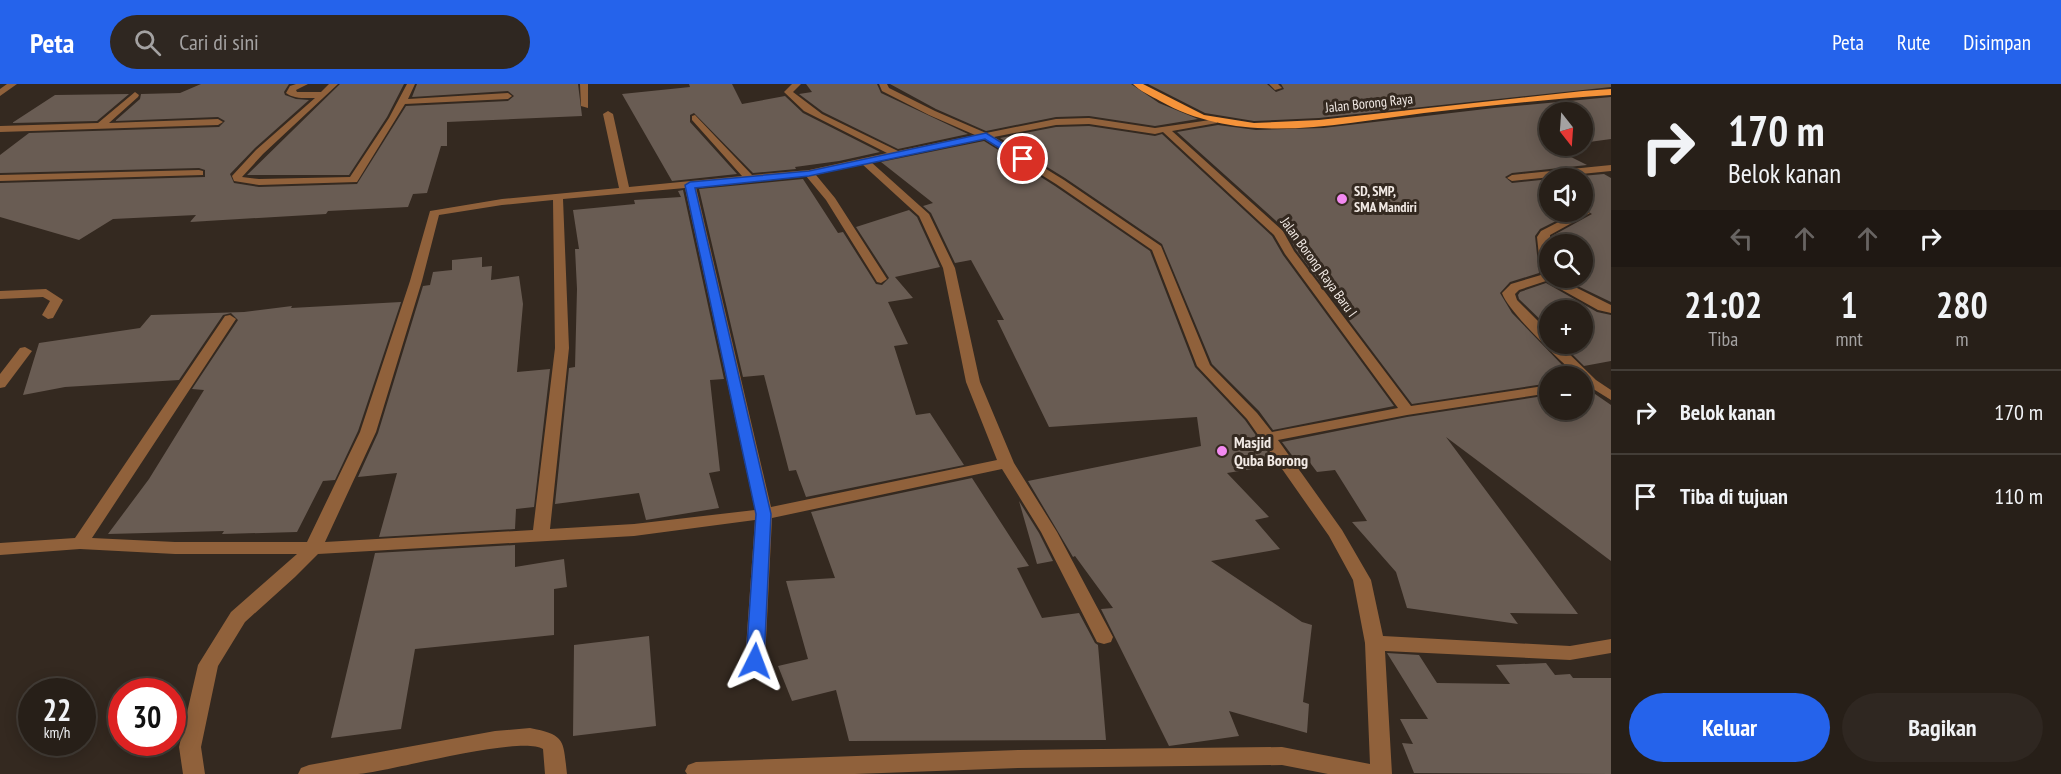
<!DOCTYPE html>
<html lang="id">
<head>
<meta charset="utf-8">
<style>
	:root { --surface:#271f18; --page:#2f2721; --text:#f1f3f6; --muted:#a4a2a2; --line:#433d37; --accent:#2563eb }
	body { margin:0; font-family:"PT Sans Narrow",sans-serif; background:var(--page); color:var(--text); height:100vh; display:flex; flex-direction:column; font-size:22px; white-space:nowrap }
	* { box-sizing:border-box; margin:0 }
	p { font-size:20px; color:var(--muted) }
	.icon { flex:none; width:33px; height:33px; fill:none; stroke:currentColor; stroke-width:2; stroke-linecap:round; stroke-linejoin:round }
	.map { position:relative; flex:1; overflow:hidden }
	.drawer { display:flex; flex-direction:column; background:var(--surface); width:450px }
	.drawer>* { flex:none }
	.top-card { background:#271f18; color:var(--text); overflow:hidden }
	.needle { width:39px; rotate:163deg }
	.controls { position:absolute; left:1539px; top:18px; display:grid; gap:12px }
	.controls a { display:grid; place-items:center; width:54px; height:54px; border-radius:50%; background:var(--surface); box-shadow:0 3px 15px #0003,0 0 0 2px var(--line); font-size:30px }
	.speed { position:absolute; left:18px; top:594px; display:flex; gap:12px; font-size:30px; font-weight:700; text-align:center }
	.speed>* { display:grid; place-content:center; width:78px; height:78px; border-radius:50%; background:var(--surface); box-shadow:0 3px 15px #0003,0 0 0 2px var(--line); line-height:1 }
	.speed small { font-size:15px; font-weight:400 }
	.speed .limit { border:9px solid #d22; background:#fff; color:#111 }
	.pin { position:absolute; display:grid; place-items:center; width:51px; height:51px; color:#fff; margin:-26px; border:3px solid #fff; border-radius:50%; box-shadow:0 2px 6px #0007 }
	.me { position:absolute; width:66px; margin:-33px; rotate:3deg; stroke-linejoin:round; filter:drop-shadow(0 0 4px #0008) }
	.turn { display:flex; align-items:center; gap:21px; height:126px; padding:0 18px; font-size:27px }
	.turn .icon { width:78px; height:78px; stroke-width:2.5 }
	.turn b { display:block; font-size:42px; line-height:51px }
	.lanes { display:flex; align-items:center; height:57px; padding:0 18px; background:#0003; justify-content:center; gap:30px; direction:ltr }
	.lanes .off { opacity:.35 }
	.eta { display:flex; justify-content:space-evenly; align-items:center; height:102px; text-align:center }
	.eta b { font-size:36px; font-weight:800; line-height:42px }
	.cta { display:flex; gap:12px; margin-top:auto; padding:12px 18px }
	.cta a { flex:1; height:69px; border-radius:36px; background:var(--accent); color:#fff; font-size:24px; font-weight:800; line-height:69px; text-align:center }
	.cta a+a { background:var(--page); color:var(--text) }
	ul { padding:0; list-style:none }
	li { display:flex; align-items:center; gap:18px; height:84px; padding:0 18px; border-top:2px solid var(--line) }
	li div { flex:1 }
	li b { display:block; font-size:22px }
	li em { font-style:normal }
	header { display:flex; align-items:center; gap:36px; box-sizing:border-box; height:84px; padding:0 30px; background:var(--accent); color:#fff }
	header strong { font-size:28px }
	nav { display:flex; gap:33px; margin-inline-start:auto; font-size:21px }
	.search { width:420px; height:54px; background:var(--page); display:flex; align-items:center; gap:15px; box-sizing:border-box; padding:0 21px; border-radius:33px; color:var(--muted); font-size:22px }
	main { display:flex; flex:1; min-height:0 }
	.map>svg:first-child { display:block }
	.building { fill:#695c53 }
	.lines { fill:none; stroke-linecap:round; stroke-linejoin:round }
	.minor { fill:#90613b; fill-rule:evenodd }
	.major { fill:#f5933a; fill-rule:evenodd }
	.route { fill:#2563eb; stroke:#184099; stroke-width:1.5 }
	.poi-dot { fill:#f38af1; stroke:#342920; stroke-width:2 }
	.labels { text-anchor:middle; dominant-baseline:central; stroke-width:6; stroke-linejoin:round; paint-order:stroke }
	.far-street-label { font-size:14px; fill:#f2eae5; stroke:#342920 }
	.far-poi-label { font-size:14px; font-weight:bold; fill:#f2eae5; stroke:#342920; text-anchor:start }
	.poi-label { font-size:16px; font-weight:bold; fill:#f2eae5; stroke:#342920; text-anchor:start }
</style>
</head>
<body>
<header>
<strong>Peta</strong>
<div class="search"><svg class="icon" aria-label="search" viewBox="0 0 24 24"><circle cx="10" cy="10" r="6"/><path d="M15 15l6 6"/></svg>Cari di sini</div>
<nav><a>Peta</a><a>Rute</a><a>Disimpan</a></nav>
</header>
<main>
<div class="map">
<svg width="1611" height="690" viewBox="0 0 1611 690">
	<rect width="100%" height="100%" fill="#342920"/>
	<path class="building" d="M201 0H289L284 8 285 11 296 15 309 16 255 64 230 90 234 99 259 103 357 100 406 22 508 17 514 12 508 7 412 13 417 0H578L582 32 447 38V62H441L427 109 413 110 408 123 328 127 326 130 190 138 196 131 113 135 79 156 0 133V99L205 93V86L199 84 0 89V71L29 49 219 43 225 37 218 33 115 37 140 15 141 10 180 9Z
		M340 0H404L387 33 349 91H247Z
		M689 0H732L742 20 785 12 803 29 880 68 839 77 795 83 796 85 753 89 694 29 690 31V38L737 90 672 97 622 10 690 3Z
		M806 0H877L881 9 968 50 898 65 823 28 799 10 812 8Z
		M890 0H1131L1159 19 1198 35 1155 42 1089 32 1056 33 986 47 936 25Z
		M1148 0H1267L1276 8 1284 5 1281 0H1611V3L1319 34 1254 37 1205 29Z
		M129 10 97 37 12 39 55 11Z
		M1611 13V55L1582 59V28H1550V62H1561L1551 63 1587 81 1512 89 1505 93 1512 99 1550 95V128H1574L1540 145 1535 152 1539 189 1510 198 1500 209 1512 229 1566 285 1560 286 1569 292H1550V299L1412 320 1296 166 1285 145 1177 48 1218 41 1256 46 1323 44 1494 24Z
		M1089 42 1155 52 1162 50 1272 152 1283 171 1394 322 1273 346 1259 327 1212 280 1162 160 1065 94 1000 54 1056 43Z
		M984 57 1055 102 1150 167 1195 283 1245 336 1277 381 1227 389 1269 433 1255 436 1280 465 1211 477 1302 538 1312 541 1303 618 1309 620 1307 649 1229 627 1239 652 1169 662 1101 525 1113 524 1075 472 1073 473 1028 397 1201 362 1197 333 1049 343 997 236H1004L971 176 955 179 931 129 923 122 933 119 881 78Z
		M1604 90 1611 94V218L1561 194H1582V160H1552V152L1592 130 1582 124V94H1559Z
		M803 95 838 149 843 148 876 200 882 201 889 194 856 143 909 126 917 133 940 183 895 193 913 214 888 218 908 260 894 262 916 331 930 329 964 381 806 413 796 386 789 387 764 291 743 293 699 105Z
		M683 106 724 295 710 296 720 387 709 389 719 424 646 436 639 409 555 420 569 284 575 283 577 205 575 165H579L573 126 635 120 634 116 681 113 678 107Z
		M482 173V183L492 182 491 196 519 192 523 220 517 288 550 285 534 423 516 425 515 445 379 453 397 389 358 393 378 349 423 202 430 201 433 188 452 186V176Z
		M1546 199 1597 228 1611 231V277L1584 282 1562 260H1582V226H1550V245L1519 215 1518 211 1520 208Z
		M401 218 358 347 335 396 323 397 297 448 222 450 224 447 108 450 149 395 204 306 192 305 238 236 231 229 223 231 179 296 65 303 23 311 39 259 140 244 151 231 244 228 292 222 291 224Z
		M1582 301 1611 321V477L1446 353 1578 530 1510 529 1518 540 1407 524 1396 488 1352 438 1367 437 1335 386 1317 388 1308 376 1297 378 1282 358 1407 333 1550 311V326H1582Z
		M972 394 1029 482 1017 484 1042 534 1079 529 1095 559 1098 561 1106 656 849 657 836 606 792 617 778 582 808 575 786 497 835 494 811 428Z
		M1019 417 1039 449 1053 477 1037 480Z
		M515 461V483L564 475 567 503 554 505V551L415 565 401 645 331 654 375 469Z
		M649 552 656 642 573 652 574 561Z
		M1387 569 1419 571 1437 599 1510 600 1496 581 1546 579 1555 591 1570 590 1573 594H1611V690L1414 689 1402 659 1413 660 1400 635H1428Z"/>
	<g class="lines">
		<path class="minor" d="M7 0H17L0 12V5Z
			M296 0H308L296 6 297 8H321L329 0H338L263 70 242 93 259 95 350 93 389 34 407 0H415L408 15 508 9 512 12 508 15 405 20 357 98 259 101 234 97 232 92 256 66 315 14C305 14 294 15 286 9L290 2Z
			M580 0H588V24L581 22Z
			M792 0H801L793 8 822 30 898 67 975 51 929 31 882 7 879 0H887L889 4 935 27 986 49 1056 35 1089 34 1155 44 1217 35V39L1172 47 1283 147 1294 167 1411 322 1550 301V309L1407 331 1278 356 1342 446 1371 496 1383 552 1570 562 1611 555V569L1570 576 1385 567 1392 690H1328L1282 681 1018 684 855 690H687L685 687 688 681 696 678 1018 666 1282 663 1370 680 1365 559 1353 496 1329 452 1247 335 1197 282 1152 166 1056 100 984 55 871 78 929 130 955 184 980 298 1014 379 1057 448 1113 553 1111 558 1104 560 1097 558 1041 448 1002 385 772 434 765 577 762 582 755 584 748 582 745 577 755 436 634 452 318 470 295 493 245 538 218 582 201 663 205 690H183L179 663 198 581 231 528 297 470H175L80 465 0 471V459L75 454 225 232 230 231 236 235 92 454 175 458H307L360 348 410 197 430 127 502 115 619 104 603 30 608 27 613 30 629 103 742 92 692 36V32L695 31 752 91 809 86 887 69 804 27 784 8ZM1089 40 1155 50 1163 48 1274 151 1285 170 1398 324 1272 348 1257 329 1210 281 1161 162 1064 96 994 53 1056 41ZM862 80 919 132 943 184 966 298 997 376 771 423 696 103 806 92 826 116 877 198 881 199 887 195 835 114 816 91ZM685 104 755 426 634 440 550 445 569 264 563 115ZM553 116 555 264 533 446 325 458 376 348 422 197 439 131 502 121Z
			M1269 0H1278L1282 4 1275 6Z
			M135 8 139 11 138 13 109 39 218 35 223 38 218 41 0 48V42L98 39Z
			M1611 81V87L1512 97 1507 94 1512 91Z
			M199 86 203 87V91L0 97V91Z
			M1582 126 1590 129 1550 151V194H1557L1611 221V229L1598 226 1546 197 1519 206 1515 210 1517 216 1550 249V260H1559L1596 296 1611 306V316L1582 298V292H1577C1559 275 1509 229 1502 209L1511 200 1541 191 1537 153 1541 147Z
			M46 205 63 216 53 234 48 235 42 231 50 217 43 213 0 215V207Z
			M25 263 32 267 5 303 0 304V290L20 264Z
			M530 644C566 651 563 656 567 690H545L543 665C520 651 393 687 358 690 338 690 318 690 298 690L301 684 309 681 495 647Z"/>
		<path class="major" d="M1133 0H1143L1204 31 1254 39 1319 36 1583 7 1611 5V11C1548 15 1486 22 1424 29 1335 40 1242 63 1160 17 1151 12 1140 7 1133 0Z"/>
	</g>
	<path class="route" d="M986 49 1028 75 1020 77 985 55 809 92 695 104 771 430 764 577 761 582 755 584 749 582 746 577 756 430 685 101 690 98 809 87Z"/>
	<g class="poi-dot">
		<circle cx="1342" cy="115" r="6"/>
		<circle cx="1222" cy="367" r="6"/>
	</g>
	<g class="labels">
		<g class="far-street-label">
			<text transform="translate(1369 19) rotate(-6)">Jalan Borong Raya</text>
			<text transform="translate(1319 183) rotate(54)">Jalan Borong Raya Baru I</text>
		</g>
		<g class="far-poi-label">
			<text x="1354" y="107">SD, SMP,<tspan x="1354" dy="16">SMA Mandiri</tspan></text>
		</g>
		<g class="poi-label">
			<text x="1234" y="358">Masjid<tspan x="1234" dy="18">Quba Borong</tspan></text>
		</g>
	</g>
</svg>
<div class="controls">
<a><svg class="needle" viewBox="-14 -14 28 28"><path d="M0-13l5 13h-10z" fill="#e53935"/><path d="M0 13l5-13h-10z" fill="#a4a2a2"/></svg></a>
<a><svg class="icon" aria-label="sound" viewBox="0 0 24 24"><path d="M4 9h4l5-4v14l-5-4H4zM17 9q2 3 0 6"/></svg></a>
<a><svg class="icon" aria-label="search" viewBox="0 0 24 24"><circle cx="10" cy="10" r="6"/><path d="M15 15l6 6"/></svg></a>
<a>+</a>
<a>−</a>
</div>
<div class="speed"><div>22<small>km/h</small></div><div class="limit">30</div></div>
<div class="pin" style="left:1023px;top:75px;background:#d93025"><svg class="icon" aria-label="arrive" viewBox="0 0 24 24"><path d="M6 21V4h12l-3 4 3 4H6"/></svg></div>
<svg class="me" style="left:755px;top:577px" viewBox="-20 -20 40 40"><path d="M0-17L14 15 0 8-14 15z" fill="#2563eb" stroke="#fff" stroke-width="4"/></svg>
</div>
<section class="drawer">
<div class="top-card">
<div class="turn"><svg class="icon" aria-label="right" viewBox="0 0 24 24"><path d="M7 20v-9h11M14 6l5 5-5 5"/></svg><div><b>170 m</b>Belok kanan</div></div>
<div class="lanes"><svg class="icon off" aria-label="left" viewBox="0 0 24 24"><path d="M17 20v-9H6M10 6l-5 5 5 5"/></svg><svg class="icon off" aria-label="ahead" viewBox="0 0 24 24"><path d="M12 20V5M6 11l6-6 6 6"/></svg><svg class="icon off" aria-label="ahead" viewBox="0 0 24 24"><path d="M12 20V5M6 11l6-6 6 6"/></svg><svg class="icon" aria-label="right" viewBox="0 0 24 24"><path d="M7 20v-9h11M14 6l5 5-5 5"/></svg></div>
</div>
<div class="eta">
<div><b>21:02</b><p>Tiba</p></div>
<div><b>1</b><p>mnt</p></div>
<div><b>280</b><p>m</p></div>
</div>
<ul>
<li><svg class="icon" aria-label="right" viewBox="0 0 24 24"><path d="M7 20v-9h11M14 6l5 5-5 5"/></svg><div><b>Belok kanan</b></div><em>170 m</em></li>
<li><svg class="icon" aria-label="arrive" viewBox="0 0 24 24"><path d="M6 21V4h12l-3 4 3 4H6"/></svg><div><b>Tiba di tujuan</b></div><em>110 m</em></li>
</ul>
<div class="cta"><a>Keluar</a><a>Bagikan</a></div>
</section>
</main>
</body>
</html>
